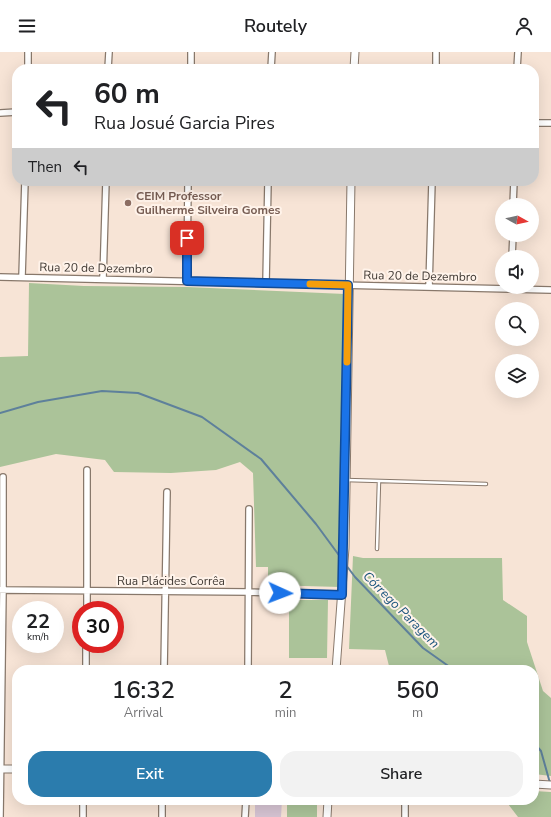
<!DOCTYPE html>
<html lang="en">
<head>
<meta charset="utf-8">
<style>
	:root { --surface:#fff; --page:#f2f2f2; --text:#202124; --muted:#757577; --accent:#2b7cad }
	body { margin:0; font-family:"Nunito Sans",sans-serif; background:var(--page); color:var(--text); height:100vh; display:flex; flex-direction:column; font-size:15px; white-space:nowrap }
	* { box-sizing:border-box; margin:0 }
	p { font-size:13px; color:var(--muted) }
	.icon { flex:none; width:22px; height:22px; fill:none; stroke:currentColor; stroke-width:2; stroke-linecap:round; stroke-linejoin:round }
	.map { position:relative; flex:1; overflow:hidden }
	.panel { position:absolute; left:12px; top:613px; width:527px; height:140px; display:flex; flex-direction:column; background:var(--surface); border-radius:16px; box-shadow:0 4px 16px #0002 }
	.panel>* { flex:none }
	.guide { position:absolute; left:12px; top:12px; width:527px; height:122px; border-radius:16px; box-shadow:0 4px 16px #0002; background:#fff; color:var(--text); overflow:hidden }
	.needle { width:26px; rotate:98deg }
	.tools { position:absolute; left:495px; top:146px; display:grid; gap:8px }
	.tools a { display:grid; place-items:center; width:44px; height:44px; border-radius:50%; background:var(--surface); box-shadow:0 4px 16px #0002; font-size:20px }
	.speed { position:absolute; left:12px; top:549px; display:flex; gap:8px; font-size:20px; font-weight:700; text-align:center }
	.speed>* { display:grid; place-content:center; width:52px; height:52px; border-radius:50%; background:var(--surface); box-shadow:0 4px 16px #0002; line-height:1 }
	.speed small { font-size:10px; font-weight:400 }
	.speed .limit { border:6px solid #d22; background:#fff; color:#111 }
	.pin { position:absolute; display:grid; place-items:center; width:34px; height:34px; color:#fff; margin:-17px; border-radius:8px; box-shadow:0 2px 6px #0006 }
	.me { position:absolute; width:44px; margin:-22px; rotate:92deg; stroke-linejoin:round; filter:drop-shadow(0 0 3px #0008) }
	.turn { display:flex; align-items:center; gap:14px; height:84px; padding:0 16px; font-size:18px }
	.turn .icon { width:52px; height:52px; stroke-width:2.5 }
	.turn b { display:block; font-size:28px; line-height:34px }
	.then { display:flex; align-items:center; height:38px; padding:0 16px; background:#0003; gap:8px; font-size:15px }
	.eta { display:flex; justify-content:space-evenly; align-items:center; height:68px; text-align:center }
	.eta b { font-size:24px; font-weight:600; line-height:28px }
	.primary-button { display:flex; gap:8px; margin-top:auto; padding:8px 16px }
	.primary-button a { flex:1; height:46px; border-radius:16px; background:var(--accent); color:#fff; font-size:16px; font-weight:600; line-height:46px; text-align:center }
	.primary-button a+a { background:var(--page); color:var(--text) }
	header { display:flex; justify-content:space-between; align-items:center; height:52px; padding:0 16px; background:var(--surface); font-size:18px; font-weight:600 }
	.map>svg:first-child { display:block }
	.green { fill:#abc399 }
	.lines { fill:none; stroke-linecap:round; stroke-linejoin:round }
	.stream { stroke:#5e809b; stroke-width:2 }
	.building { fill:#d6c4d3 }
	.service-casing { stroke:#88786b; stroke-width:4.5 }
	.minor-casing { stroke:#88786b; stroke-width:8 }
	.tertiary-casing { stroke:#88786b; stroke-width:9 }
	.service { stroke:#fff; stroke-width:2.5 }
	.minor { stroke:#fff; stroke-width:5.5 }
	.tertiary { stroke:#fff; stroke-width:7 }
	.route-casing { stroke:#114b97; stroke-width:10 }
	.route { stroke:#1a73e8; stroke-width:7 }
	.slow { stroke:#f59e0b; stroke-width:7 }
	.education-dot { fill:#8d6e63; stroke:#fff3ea; stroke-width:1.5 }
	.labels { text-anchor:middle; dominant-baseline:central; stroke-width:4; stroke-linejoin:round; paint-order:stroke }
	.education-label { font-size:12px; font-weight:bold; fill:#785e54; stroke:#fff3ea; text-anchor:start }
	.street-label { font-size:12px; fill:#403933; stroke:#fff3ea }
	.water-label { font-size:13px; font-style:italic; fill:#1a547d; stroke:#fff3ea }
</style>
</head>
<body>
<header><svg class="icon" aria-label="menu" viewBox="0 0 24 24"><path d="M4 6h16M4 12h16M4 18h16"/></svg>Routely<svg class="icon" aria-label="person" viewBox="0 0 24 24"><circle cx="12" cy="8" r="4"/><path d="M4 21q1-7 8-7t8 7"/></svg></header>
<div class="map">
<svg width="551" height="765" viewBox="0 0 551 765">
	<rect width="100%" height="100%" fill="#f7e4d6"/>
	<path class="green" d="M29 231 84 234 187 235 345 242 340 535 268 533V515H256L253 421 240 410 216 418 171 421 114 420 105 408 56 402 0 415V305L28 304Z
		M353 504 363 506H502L503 548 527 564V590L543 639 551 646V724L534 722V618H390L385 598 349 597Z
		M289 548H328L327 606H289Z
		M534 739 551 740V765H518L505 748H534Z
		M287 748H317V765H287Z"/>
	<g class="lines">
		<path class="stream" d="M0 361 38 350 102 339 138 341 202 365 261 407 316 472 341 506
			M346 513 355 525 423 596 454 618
			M534 691 541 699 550 731"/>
	</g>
	<path class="building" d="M255 748H282L281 765H255Z"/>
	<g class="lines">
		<g class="service-casing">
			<path id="service" d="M346 428 486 432
				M377 497 379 429"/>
		</g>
		<g class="minor-casing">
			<path id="minor" d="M28 17V0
				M108 17 109 0
				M191 17V0
				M271 17 272 0
				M436 17V0
				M517 17 518 0
				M0 61 17 60
				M534 71H551
				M513 153 514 129
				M512 205 513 183
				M0 225 551 238
				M22 225 25 129
				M103 227 106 129
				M187 229 188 129
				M266 231 268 129
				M429 235 432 129
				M87 418V558
				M0 538 249 540 342 543
				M86 618V592
				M164 618 167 440
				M248 618 249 457
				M0 765 3 538V425
				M83 765V748
				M162 765V748
				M245 765 246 748
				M405 765V748"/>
		</g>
		<g class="tertiary-casing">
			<path id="tertiary" d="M354 17 355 0
				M336 618 345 496 351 129
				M0 717H17
				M534 732 551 733
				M327 765 328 748"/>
		</g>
		<use href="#service" class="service"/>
		<use href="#minor" class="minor"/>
		<use href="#tertiary" class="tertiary"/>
	</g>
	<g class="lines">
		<g class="route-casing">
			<path id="route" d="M187 186V229L348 233 342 543 280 541"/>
		</g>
		<use href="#route" class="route"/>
		<path class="slow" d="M310 232 348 233 347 310"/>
	</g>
	<circle class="education-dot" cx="128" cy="151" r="4"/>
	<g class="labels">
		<g class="education-label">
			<text x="136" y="144">CEIM Professor<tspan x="136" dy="14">Guilherme Silveira Gomes</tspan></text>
		</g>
		<g class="street-label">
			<text transform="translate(96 216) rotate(1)">Rua 20 de Dezembro</text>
			<text transform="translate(420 224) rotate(1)">Rua 20 de Dezembro</text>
			<text x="171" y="529">Rua Plácides Corrêa</text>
		</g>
		<g class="water-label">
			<text transform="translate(401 558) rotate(45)">Córrego Paragem</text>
		</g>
	</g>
</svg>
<div class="tools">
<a><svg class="needle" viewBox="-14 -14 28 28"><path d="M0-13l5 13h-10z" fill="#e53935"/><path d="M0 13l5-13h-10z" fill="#757577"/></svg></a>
<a><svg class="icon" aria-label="sound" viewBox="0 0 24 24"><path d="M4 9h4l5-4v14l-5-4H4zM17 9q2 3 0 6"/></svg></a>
<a><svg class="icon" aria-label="search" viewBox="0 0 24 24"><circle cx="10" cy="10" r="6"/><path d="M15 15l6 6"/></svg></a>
<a><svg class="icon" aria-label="layers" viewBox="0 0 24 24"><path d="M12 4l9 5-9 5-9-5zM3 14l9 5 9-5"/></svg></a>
</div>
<div class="speed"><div>22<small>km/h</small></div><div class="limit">30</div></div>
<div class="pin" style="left:187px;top:186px;background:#d93025"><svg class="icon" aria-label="arrive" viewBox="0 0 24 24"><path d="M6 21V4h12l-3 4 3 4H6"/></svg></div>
<svg class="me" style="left:280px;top:541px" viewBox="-20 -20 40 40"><circle r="19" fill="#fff"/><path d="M0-13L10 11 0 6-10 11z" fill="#1a73e8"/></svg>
<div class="guide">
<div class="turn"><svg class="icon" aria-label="left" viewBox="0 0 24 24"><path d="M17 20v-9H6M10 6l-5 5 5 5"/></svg><div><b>60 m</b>Rua Josué Garcia Pires</div></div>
<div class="then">Then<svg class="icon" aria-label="left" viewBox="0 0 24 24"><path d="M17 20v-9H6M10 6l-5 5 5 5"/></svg></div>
</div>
<section class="panel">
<div class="eta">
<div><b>16:32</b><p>Arrival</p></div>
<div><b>2</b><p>min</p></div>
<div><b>560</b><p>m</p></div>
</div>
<div class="primary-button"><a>Exit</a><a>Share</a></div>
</section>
</div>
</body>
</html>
